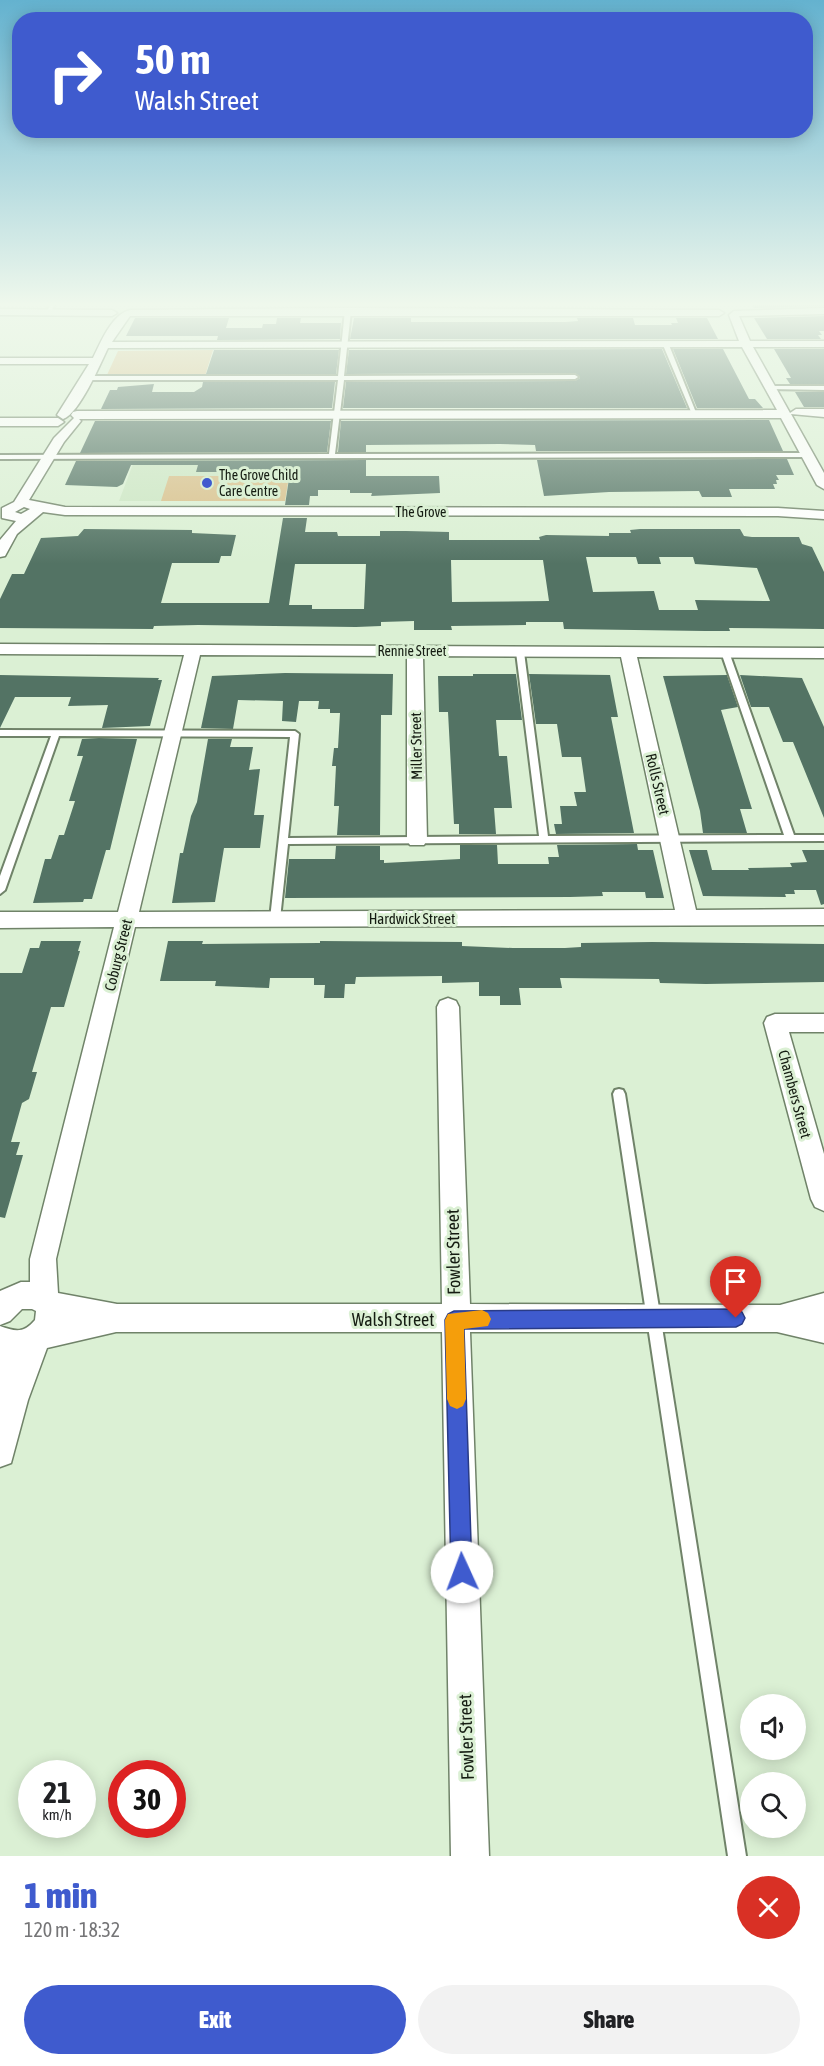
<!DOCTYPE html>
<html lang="en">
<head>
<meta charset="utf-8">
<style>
	:root { --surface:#fff; --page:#f2f2f2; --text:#202124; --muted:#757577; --accent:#3f5bce }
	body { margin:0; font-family:"Asap Condensed",sans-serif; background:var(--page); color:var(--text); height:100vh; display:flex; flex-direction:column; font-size:22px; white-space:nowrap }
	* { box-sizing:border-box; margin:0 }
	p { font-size:20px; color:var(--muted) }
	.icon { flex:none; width:33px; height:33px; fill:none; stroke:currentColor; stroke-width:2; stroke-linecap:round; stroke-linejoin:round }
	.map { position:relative; height:1856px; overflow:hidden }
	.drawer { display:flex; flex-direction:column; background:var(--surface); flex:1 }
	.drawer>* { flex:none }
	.top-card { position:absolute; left:12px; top:12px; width:801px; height:126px; border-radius:24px; box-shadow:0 3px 15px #0003; background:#3f5bce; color:#fff; overflow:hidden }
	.fabs { position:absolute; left:740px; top:1694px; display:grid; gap:12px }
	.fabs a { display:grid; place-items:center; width:66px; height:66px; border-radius:50%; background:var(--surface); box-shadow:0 3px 15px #0003; font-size:30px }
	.speed { position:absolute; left:18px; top:1760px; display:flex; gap:12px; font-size:30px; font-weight:700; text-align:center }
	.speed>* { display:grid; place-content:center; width:78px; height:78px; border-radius:50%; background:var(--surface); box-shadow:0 3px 15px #0003; line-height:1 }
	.speed small { font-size:15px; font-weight:400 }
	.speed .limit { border:9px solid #d22; background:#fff; color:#111 }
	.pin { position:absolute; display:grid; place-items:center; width:51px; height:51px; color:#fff; margin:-62px -26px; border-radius:50% 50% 50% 0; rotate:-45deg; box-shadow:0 0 6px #0007 }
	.pin .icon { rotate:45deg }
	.me { position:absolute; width:66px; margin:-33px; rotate:358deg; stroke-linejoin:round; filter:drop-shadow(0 0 4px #0008) }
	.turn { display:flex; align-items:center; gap:21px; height:126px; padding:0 24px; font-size:27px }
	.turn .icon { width:78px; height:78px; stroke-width:2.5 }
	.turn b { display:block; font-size:42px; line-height:51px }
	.round { display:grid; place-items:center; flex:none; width:63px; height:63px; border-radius:32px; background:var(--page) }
	.headline { display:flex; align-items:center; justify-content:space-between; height:102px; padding:0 24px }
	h1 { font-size:36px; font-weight:800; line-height:45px; color:var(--accent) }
	.action { display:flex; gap:12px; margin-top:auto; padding:12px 24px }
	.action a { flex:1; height:69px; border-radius:36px; background:var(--accent); color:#fff; font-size:24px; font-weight:800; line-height:69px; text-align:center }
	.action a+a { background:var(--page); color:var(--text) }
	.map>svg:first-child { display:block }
	.built { fill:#cce6c3 }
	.green { fill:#d8be88 }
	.building { fill:#537364; fill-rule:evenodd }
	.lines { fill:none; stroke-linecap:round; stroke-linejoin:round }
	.service-casing { stroke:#708369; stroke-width:4 }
	.minor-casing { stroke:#708369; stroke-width:3 }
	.service { fill:#fff; fill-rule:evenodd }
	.minor { fill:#fff; fill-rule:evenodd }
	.route { fill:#3f5bce; stroke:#293b86; stroke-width:1.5 }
	.slow { fill:#f59e0b }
	.poi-dot { fill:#3f5bce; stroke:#dbf0d4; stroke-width:2 }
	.labels { text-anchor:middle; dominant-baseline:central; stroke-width:6; stroke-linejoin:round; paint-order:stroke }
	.far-poi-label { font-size:14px; fill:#151c12; stroke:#dbf0d4; text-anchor:start }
	.far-street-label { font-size:14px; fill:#151c12; stroke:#dbf0d4 }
	.street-label { font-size:15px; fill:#151c12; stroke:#dbf0d4 }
	.near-street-label { font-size:18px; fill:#151c12; stroke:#dbf0d4 }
</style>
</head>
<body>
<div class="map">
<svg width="824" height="1856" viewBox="0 0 824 1856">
	<rect width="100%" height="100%" fill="#dbf0d4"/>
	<path class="built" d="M136 456H292L285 501H119Z"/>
	<path class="green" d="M213 350 205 376 106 377 118 351Z
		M169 476H289L285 501H161Z"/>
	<path class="building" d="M752 304H824V306L754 308Z
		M824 316V331H819L822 335H818L821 339H767L754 318Z
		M135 318H229L226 328H262L263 324H276L277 318H301L300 323H341L340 339 217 340 218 336H126Z
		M354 318H411V322H566L578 321 577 318H633L635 325H672L671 323H678L676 318H707L718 339H350Z
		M662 349 687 408H343L346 382 575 381 580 378 575 373 346 374 349 350Z
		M673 349H723L749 399H755L763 408H697Z
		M774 349H824V384H790L786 378H791Z
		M214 350H339L336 374H206Z
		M203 382H335L332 408 101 409 110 390H117L118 387 154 384 152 392H194L202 387Z
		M795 392H824V407H804Z
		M769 420 783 451H536L535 445 500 444 366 445V452H338L341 421Z
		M95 421H331L327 452 80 453Z
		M787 459 794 475H776L779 480H776L777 484H773L775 489H729L732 497H702L699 491 609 492 544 496 537 460Z
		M366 460V476H439L440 493 371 496 372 493H350V490H318V496H310L309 505H285L290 472H196L198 465H131L123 484 117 487 65 485 76 461Z
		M283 518H307L305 532H337L338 536H380V531H406L449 532V540H540L539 537 546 535 609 536V533H631L630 530 640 529H740L744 536 752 537H799L802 544 812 547 824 572V629L729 628 730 631H705L564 629 563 622H526V625L451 626 452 630H414V621L381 622V626L356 627 198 625 154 626 153 629 0 628V599L12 574H24L41 538 78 536 84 529 192 530V533L236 535 231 556H221L219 563H172L161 603H269ZM586 557H636L638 564H661L659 557H693L695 564 757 568 770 601 695 600 698 610H659L654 591 593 592ZM451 560H543L549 601 452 602ZM295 564H366L364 609H312V605H289Z
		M285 673 393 674 392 715H381L380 835H337L339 806H334L336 766H332L334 748H338L340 713H330V709H318L319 701H299L296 722 282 721 283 701 238 700 233 729 201 728 212 676Z
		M473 674H516L522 720H496L499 756H507L512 808H494L496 834H459V824H454L448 712H439L438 676H473Z
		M529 674 610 675 618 717H611L634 833 556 834 554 824H562L560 806H577L574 792H586L581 757H562L557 724H536Z
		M0 675 159 678 158 680H162L150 726 102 728 108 705 68 706 71 697H15L0 728Z
		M727 675 738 707 721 710 752 809H740L747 833H703L700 811 663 676Z
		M740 675 802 678 824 727V818L793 742H783L769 707H751Z
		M99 738 137 739 110 850H106L92 899H84L83 902 33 903 45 859H51L59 835H64L75 801H69L83 756H77L82 739Z
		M208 739H232L230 747H253L249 770 260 769 254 815H264L260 848H224L215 902 172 903 180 853H183L191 816 197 802Z
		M637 844 638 850H653L664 898H646L645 892H602L603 896 570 897 285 898 289 859H335L336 846H380V860H384V863L460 859V845H497L498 864H549L548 857H559L557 845Z
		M689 850H707L712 870H749L748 868 792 867 790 863 807 862 802 850H824V904L821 905 816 890H794L795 894H785L786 897 703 896Z
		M41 941H81L78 951H80L64 1007H51L32 1072H37L29 1099 22 1103 11 1142H20L16 1155H23L5 1218 0 1217V973H22L30 948H39Z
		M168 941H203L202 944 320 943V941L462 942V946L513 948H565L581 947V943L652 942 824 944V982L706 984 660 983 659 979 560 978 562 988H519L521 1005H500V996H479V982L442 983V976L356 977 355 984H345L344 998H324L325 985H314V978H270L269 988 215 986 216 981H160Z"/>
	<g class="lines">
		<g class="service-casing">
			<path id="service" d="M50 304H55L51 312H47Z
				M348 309 351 311 344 376 575 375 578 377 575 379 344 380 335 454 808 453 811 455 808 457 0 459V455L329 454 338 380H88L85 378 88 376H338L345 311Z
				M666 343 669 345 697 415 692 414 663 345Z
				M771 386H824V390L769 389 768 388Z
				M517 650H523L524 652 548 836 784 835 721 652 725 650 729 652 794 835H824V841L288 844 280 919 275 923 270 919 290 737 59 736 5 890 0 894V876L51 736H0V730L295 731 299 734 288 838 539 836 516 652Z
				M619 1089 623 1090 625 1094 746 1856H728L613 1094 615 1090Z"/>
		</g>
		<g class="minor-casing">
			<path id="minor" d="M348 308 719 310 724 313 719 316H130L112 342 739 341 729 315 734 311 824 308V314L739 316 750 341H824V347H753L790 413 796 409H824V417L791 414 824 473V489L817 485 781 418 79 419 81 421 64 442 29 500 65 507 778 508 824 511V519L778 516 65 515 43 512 17 534 5 556 0 557V540L16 521 2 518V508L14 502 54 438 74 418 71 415 73 412 77 411 777 410 742 347 108 348C100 364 80 413 63 419L57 415 89 364H0V358H93C101 342 112 314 130 310ZM24 507 30 509 21 514 15 512Z
				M0 309 112 310 117 313 112 316 0 315Z
				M0 418H58L64 422 58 426H0Z
				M0 644 824 648V658L637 657 696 910 824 909V925L135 927 56 1259 58 1293 117 1304H442L437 1007 440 1001 448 998 456 1001 459 1007 470 1304 780 1305 824 1293V1343L777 1332H470L489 1856H451L442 1332H116L47 1348 28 1400 11 1463 0 1467V1326C16 1332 24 1333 35 1320L36 1311 32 1309H22L10 1321 0 1325V1291L21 1282H30V1259L114 927 0 928V912H118L184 655 0 654ZM200 655 407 656V840L410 845H424L427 840 423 656 621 657 675 910 139 912Z
				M775 1014H824V1032H789L824 1154V1211L815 1207 811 1199 764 1023 767 1017Z"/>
		</g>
		<use href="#service" class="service"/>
		<use href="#minor" class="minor"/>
	</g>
	<linearGradient id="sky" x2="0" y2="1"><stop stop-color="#64b2cf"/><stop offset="0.54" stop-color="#eff8ec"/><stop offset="1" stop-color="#eff8ec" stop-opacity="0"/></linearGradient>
	<rect width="824" height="564" fill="url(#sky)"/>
	<path class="route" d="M736 1309 742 1312 745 1318 742 1324 736 1327 464 1329 472 1572 469 1579 462 1582 454 1579 451 1572 445 1320 448 1314 454 1311Z"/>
	<path class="slow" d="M482 1310 488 1313 491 1319 488 1326 464 1329 466 1399 463 1406 457 1409 450 1406 447 1399 445 1320 448 1314Z"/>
	<circle class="poi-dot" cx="207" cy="483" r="6"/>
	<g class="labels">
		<g class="far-poi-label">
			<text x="219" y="475">The Grove Child<tspan x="219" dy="16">Care Centre</tspan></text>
		</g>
		<g class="far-street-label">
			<text x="421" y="512">The Grove</text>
			<text x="412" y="651">Rennie Street</text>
		</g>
		<g class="street-label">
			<text transform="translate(416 746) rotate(-91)">Miller Street</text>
			<text transform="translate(658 784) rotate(77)">Rolls Street</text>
			<text x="412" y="918">Hardwick Street</text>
			<text transform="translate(118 955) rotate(-76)">Coburg Street</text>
			<text transform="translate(795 1094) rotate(75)">Chambers Street</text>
		</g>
		<g class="near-street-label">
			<text transform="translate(453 1252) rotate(-91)">Fowler Street</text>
			<text x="393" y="1319">Walsh Street</text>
			<text transform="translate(466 1737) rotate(-92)">Fowler Street</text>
		</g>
	</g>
</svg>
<div class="fabs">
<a><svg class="icon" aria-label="sound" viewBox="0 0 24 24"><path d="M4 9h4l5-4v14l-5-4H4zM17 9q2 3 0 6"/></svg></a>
<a><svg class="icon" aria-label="search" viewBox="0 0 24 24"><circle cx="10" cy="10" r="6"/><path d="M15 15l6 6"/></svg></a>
</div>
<div class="speed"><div>21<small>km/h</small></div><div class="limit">30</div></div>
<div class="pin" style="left:736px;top:1318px;background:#d93025"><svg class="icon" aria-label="arrive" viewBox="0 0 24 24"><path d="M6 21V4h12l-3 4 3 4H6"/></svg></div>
<svg class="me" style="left:462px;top:1572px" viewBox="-20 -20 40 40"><circle r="19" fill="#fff"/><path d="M0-13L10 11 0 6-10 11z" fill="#3f5bce"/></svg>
<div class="top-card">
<div class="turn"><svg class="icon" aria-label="right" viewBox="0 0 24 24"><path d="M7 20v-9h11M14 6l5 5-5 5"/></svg><div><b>50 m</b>Walsh Street</div></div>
</div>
</div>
<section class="drawer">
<div class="headline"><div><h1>1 min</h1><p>120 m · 18:32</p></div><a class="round" style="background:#d93025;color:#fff"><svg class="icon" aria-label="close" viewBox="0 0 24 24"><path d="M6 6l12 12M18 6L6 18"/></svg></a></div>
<div class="action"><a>Exit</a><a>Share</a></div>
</section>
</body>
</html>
